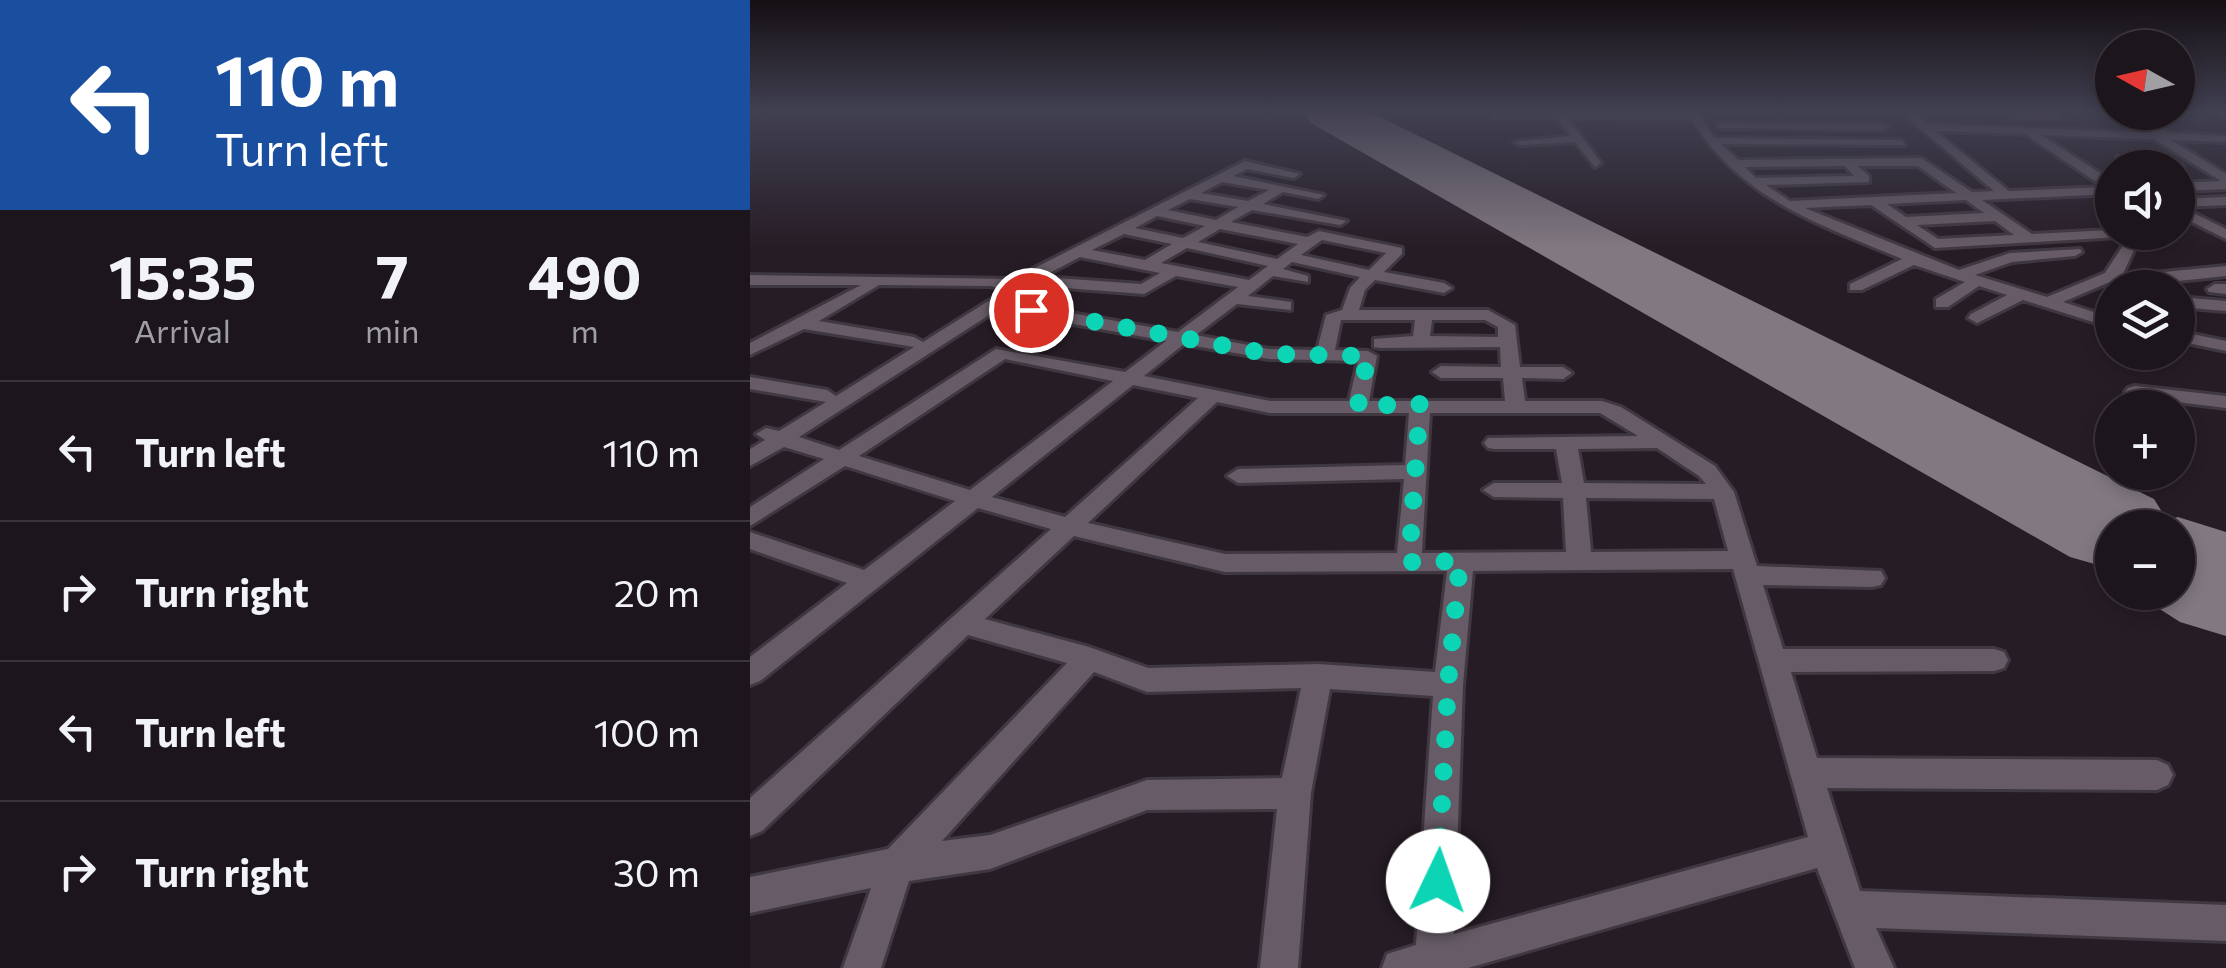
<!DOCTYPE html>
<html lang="en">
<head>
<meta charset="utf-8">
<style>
	:root { --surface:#1c151c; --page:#292229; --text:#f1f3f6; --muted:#a09fa3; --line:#3a343b }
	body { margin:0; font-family:Commissioner,sans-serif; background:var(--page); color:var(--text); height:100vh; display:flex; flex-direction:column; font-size:38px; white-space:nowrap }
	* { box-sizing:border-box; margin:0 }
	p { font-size:32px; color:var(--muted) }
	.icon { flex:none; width:55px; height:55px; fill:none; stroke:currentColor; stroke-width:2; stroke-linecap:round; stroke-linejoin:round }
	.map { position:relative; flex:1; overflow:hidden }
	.side { display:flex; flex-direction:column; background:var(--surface); width:750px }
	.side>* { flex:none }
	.hud { background:#1a4fa0; color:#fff; overflow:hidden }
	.needle { width:65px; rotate:278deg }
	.buttons { position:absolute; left:1345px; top:30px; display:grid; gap:20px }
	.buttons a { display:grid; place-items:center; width:100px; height:100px; border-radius:50%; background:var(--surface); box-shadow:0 5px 15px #0003,0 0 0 2px var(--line); font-size:50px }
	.pin { position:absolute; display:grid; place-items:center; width:85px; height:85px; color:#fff; margin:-42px; border:5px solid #fff; border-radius:50%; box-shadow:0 2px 10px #0007 }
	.me { position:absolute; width:110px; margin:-55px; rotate:3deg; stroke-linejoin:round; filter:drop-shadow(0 0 8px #0008) }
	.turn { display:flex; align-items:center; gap:35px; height:210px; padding:0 50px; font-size:45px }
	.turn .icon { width:130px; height:130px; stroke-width:2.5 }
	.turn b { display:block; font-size:70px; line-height:85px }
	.eta { display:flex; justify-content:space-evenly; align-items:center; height:170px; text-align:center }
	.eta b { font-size:60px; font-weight:700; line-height:70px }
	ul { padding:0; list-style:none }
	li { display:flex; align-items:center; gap:30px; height:140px; padding:0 50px; border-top:2px solid var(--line) }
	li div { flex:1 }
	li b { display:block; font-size:38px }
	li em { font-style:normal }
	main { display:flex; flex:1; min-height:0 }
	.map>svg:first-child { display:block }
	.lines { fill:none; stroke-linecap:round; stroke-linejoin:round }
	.runway { fill:#817880; fill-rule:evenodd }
	.minor-casing { stroke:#403840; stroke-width:6 }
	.minor { fill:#665b66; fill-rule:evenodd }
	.route { stroke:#0bd5b5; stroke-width:18; stroke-dasharray:0 32.4 }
</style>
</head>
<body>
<main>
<section class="side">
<div class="hud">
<div class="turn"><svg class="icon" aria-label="left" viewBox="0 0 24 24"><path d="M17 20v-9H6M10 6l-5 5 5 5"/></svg><div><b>110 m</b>Turn left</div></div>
</div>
<div class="eta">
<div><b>15:35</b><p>Arrival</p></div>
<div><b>7</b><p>min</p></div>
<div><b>490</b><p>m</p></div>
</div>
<ul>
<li><svg class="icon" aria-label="left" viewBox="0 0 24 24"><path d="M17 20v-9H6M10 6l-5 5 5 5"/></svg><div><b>Turn left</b></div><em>110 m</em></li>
<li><svg class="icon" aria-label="right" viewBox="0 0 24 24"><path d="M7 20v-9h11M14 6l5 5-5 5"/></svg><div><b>Turn right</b></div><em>20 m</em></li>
<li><svg class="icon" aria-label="left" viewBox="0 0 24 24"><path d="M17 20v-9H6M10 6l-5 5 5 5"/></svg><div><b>Turn left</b></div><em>100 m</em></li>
<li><svg class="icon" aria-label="right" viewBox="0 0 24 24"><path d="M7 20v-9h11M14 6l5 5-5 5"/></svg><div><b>Turn right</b></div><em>30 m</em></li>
</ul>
</section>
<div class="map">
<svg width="1476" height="968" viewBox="0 0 1476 968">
	<rect width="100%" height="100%" fill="#261c25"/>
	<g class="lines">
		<path class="runway" d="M554 112H620L1404 499 1417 520 1428 517 1476 532V636L1430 622 1383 592H1428V528H1362V569L1320 557 561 123Z"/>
		<g class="minor-casing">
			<path id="minor" d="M739 112H948L964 138 1151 140 1155 145 971 144 988 160 1171 158 1222 192 1244 191 1151 112H1163L1177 124 1404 133 1371 112H1384L1420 133 1476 136V142L1421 140 1476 174V189L1428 191V183L1471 181 1404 139 1291 135 1362 181V194L1232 200 1282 234 1362 230 1370 232 1369 237 1185 248 1121 205 1055 208 1209 270 1260 253 1330 249 1332 252 1325 256 1262 262 1225 275 1297 297 1355 273 1372 247 1377 246 1384 250 1372 276 1476 266V276L1371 287 1360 282 1313 302 1362 318V328L1273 300 1227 323 1218 318 1221 314 1257 295 1229 286 1198 307H1186V299L1215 282 1164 265 1112 290H1100V284L1152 259C1070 224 991 200 942 119L818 118 851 163 845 167 825 142 770 145 764 142 820 136 808 118 743 117ZM1185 131 1275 134 1354 187 1259 191ZM1095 166 1104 176 1006 178 995 167ZM1108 166H1168L1206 193 1040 201 1016 185 1119 182V176ZM1216 200 1234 213 1156 217 1137 204ZM1245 221 1264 235 1188 239 1167 225Z
				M1260 112 1308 113 1313 116 1308 119 1262 118 1257 115Z
				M1464 112H1476V119Z
				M971 123 1133 124 1138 127 1133 130 967 128Z
				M1367 157H1375L1390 168H1375L1367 161Z
				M495 161 550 174 544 178 497 169 483 176 574 195 568 199 533 192 513 204 597 221 590 225 502 210 481 222 557 237 569 231 652 248V254L634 272 694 283 702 288 694 293 625 280 615 290 609 310H738L765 325 770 367H813L822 373 813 379 772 378 775 401H852L871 407 965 466 984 492 1007 566 1131 571 1135 578 1131 585 1122 587 1013 585 1033 649H1244L1254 652 1258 660 1254 668 1244 671 1041 672 1067 758 1407 760 1418 765 1423 775 1418 785 1407 790 1077 788 1110 891 1476 905V941L1126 928 1144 968H1105L1067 868 718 968H632L637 954 666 945 683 696 580 689 561 793 548 968H510L527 809 397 810 240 869 159 881 131 968H93L121 888 0 913V877L138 849 317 663 218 635 12 831 0 836V798L301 529 228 508 10 681 0 685V657L97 583 0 549V532L114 570 205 501 95 466 0 526V507L74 459 34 447 0 466V449L15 440 6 434 16 428 29 431 76 402 0 389V377L77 390 86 396 164 347 54 329 0 355V343L111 285H0V275L263 279ZM472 182 519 190 498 201 451 193ZM440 199 488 207 466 220 418 210ZM407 216 455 226 433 238 385 228ZM470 229 548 244 527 259 448 242ZM374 234 422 244 395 260 342 250ZM572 240 636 253 619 270 551 255ZM437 248 518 266 499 280 411 263ZM330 257 410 273 391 284 292 277ZM542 262 610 277 600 288 592 310 576 315 567 350 519 349 446 335 487 304 541 310V302L498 296 523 276 558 282V276L533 269ZM426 276 488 287 428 332 259 302 276 291V285L394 294ZM129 285 240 286 256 290 173 342 164 337 69 321ZM247 310 416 341 375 372 246 349 89 450 49 437ZM591 320H665L663 336 624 339V347L630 348 750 347 751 367 691 366 682 372 691 378H753L755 401H619L627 356 618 351 585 350ZM682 320H735L748 327V337L680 336ZM434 344 519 359 608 361 599 401H520L394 376ZM255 359 363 381 220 490 109 456ZM383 385 448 398 315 517 242 497ZM467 402 520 413H659L655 465 488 469 477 476 488 483 654 479 647 553 475 554 338 523ZM680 413H850L888 436 738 438 734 443 738 448 745 449H806L812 483H744L733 490 744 497 813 498 816 552 672 553ZM907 448 949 476 956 484 834 483 828 449ZM836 498 964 499 978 551 841 552ZM324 536 475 572 697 571 685 672 568 664 398 668 339 647 235 619ZM983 569 1058 837 704 934 713 685 723 571ZM344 672 397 692 551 688 532 778 397 780 240 835 192 841Z
				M1416 163 1431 165 1433 168 1428 171V168L1410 167Z
				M1476 197V205L1431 207 1476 229V239L1428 215V199Z
				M1465 284H1476V294L1459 292 1457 289Z
				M1428 297 1476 301V311L1428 307Z
				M1428 331 1476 341V351L1428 341Z
				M1385 386 1476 396V408L1378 396 1375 392 1378 388Z"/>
		</g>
		<use href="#minor" class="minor"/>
	</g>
	<linearGradient id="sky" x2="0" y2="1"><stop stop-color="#150f14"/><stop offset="0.45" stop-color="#414051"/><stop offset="1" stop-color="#414051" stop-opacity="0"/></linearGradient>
	<rect width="1476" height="248" fill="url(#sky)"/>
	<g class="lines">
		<path class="route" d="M281 310 520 354 618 356 608 406 670 404 659 562 710 561 698 684 688 881"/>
	</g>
</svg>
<div class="buttons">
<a><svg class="needle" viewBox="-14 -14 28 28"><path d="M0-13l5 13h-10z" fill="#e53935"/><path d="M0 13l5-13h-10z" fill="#a09fa3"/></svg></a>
<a><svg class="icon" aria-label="sound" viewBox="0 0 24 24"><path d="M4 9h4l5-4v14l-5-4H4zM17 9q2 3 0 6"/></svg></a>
<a><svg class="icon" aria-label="layers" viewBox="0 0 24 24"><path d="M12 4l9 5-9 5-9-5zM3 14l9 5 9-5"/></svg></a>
<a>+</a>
<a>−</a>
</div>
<div class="pin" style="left:281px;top:310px;background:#d93025"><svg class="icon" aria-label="arrive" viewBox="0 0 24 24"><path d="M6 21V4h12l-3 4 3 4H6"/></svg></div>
<svg class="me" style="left:688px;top:881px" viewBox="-20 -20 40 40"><circle r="19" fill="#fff"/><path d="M0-13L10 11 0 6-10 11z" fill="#0bd5b5"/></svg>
</div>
</main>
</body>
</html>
